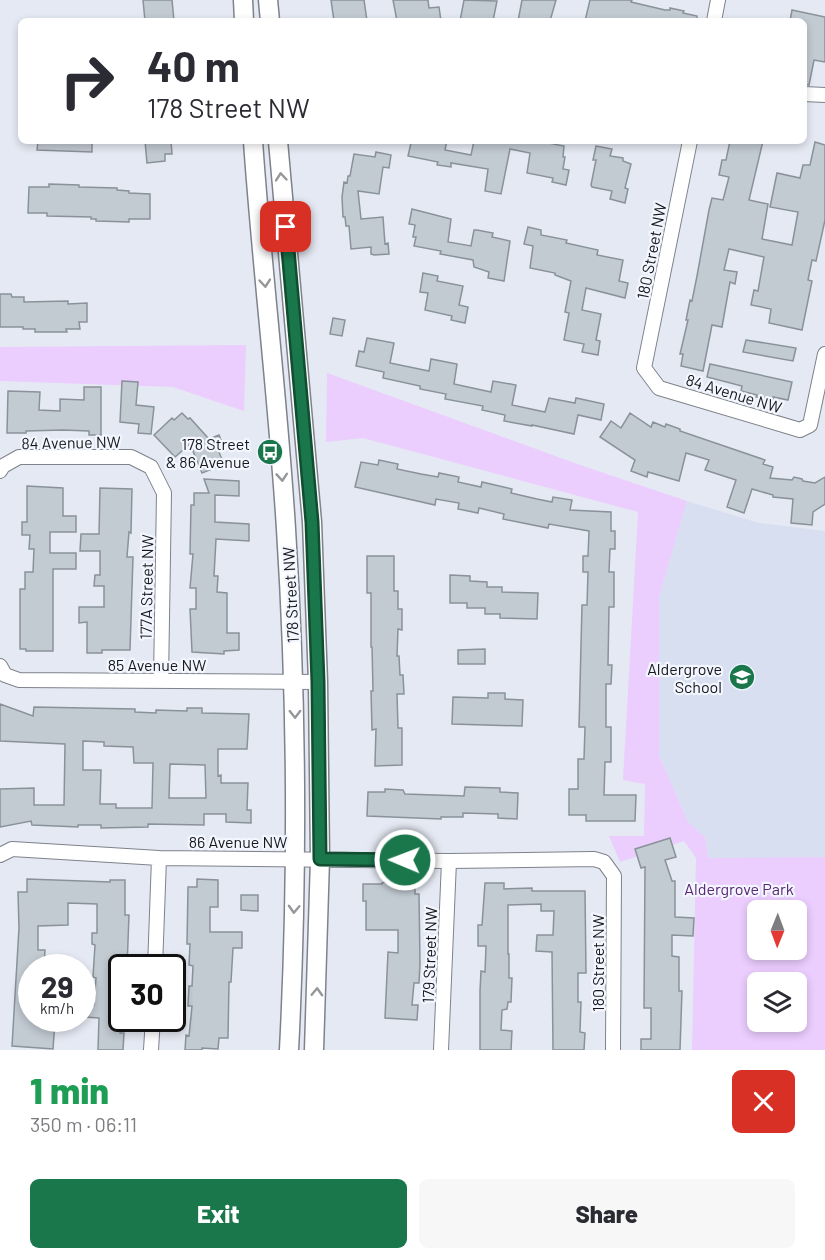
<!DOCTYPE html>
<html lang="en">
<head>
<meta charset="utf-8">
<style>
	:root { --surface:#fff; --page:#f7f7f7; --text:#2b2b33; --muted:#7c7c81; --accent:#1a774c }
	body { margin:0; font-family:Barlow,sans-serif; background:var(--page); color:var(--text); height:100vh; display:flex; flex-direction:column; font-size:22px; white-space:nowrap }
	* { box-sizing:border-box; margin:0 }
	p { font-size:20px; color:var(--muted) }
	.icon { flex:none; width:33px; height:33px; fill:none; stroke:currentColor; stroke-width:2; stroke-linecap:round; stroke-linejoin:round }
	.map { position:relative; height:1050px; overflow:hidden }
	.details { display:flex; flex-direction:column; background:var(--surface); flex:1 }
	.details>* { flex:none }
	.hud { position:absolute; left:18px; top:18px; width:789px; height:126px; border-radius:9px; box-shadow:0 3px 9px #0003; background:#fff; color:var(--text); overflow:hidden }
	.needle { width:39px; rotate:181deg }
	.tools { position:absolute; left:747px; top:900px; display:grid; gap:12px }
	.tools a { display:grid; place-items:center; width:60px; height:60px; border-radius:9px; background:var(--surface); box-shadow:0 3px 9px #0003; font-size:30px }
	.speed { position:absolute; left:18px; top:954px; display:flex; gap:12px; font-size:30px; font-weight:700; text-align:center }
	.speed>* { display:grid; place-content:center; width:78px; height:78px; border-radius:50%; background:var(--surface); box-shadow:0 3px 9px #0003; line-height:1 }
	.speed small { font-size:15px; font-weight:400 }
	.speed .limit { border:3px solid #111; border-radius:9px; background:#fff; color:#111 }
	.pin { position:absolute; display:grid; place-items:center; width:51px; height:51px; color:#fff; margin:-26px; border-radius:12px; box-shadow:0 3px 9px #0006 }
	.me { position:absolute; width:66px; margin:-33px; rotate:271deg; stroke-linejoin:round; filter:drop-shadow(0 0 4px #0008) }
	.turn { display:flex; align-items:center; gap:21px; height:126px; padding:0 30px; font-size:27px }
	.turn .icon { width:78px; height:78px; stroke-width:2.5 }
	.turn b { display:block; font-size:42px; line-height:51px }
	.round { display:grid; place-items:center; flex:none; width:63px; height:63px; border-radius:9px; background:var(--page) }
	.head { display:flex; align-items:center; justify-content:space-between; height:102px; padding:0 30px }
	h1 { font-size:36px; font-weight:800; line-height:45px; color:#1e9e55 }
	.action { display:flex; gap:12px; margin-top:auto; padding:12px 30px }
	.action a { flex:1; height:69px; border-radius:9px; background:var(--accent); color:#fff; font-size:24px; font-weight:800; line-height:69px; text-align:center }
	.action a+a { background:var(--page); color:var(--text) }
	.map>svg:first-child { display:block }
	.built { fill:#d8dff0 }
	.green { fill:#ebcdfe; fill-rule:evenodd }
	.building { fill:#c2cad2; stroke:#8a9299; stroke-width:1.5; fill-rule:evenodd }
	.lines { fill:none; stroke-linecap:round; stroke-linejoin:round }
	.street-casing { stroke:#7e828a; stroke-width:16 }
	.secondary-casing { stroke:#7e828a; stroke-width:21 }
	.street { stroke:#fff; stroke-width:14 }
	.secondary { stroke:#fff; stroke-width:18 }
	.oneway { stroke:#969798 }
	.route-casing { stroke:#114d31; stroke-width:15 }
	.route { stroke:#1a774c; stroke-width:10 }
	.labels { text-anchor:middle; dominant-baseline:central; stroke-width:4.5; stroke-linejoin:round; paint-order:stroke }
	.street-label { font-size:16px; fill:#16181b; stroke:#f3f6ff }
	.poi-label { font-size:16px; fill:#16181b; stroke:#f3f6ff; text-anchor:end }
	.park-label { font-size:16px; fill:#592873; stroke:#f3f6ff }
</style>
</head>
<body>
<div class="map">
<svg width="825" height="1050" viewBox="0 0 825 1050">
	<rect width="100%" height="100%" fill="#e5e9f3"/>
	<path class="built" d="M687 501 759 523 825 531V857L708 859 705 837 688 822 659 756V597Z"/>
	<path class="green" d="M246 345 244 411 173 387 0 381V347Z
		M327 373 580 465 687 501 659 597V756L688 822 705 837 708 858 825 857V1050H692L696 858 684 841 620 862 609 836H644L645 784 623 780 638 512 363 438 326 442ZM758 910H796V950H758ZM758 982H796V1022H758Z"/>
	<path class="building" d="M143 0H172L174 21H145Z
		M331 0H364L367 21H334Z
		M393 0H428L429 8 439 7 441 21H397Z
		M464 0 497 1 493 21H460Z
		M522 0H556L550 21H518Z
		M590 0H632L631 2 665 10H670V8L684 11 683 13 697 16V21H585Z
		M792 10 825 17V62L814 60 809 85 804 84V21H790Z
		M38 141H92V152L37 150Z
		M145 141H171L172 154H165V161L147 163Z
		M414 141H447L445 150 471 155 474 141H539L564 146 563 157H565L563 169 569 170 566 185 552 182 553 178 527 173 530 153 510 149 501 194 485 191 488 169 451 163V167L437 165 438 162 408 156 411 143H414Z
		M730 141H763L749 200 768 204 762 239 792 245 798 212 770 207 777 173 800 178 803 165H810L815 142 825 145V220L816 261 812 260 808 280 812 281 802 330 769 323 771 309 751 305 754 290 758 291 764 257 729 249 724 270 737 272 735 284 730 282 722 327 712 325 703 371 681 366 683 354H680L688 320H686L690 300 692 301 697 276 709 210 712 198 723 200 729 177 719 175 722 160H726Z
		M596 146 612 149 610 156 623 158V161L631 164 625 188 628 189 625 203 610 199 612 191 592 187 591 185 596 160H593Z
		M376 152 391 155 389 168 383 167 379 194 358 191 361 219 383 217 385 244 388 243 389 254 374 255 371 254V247L351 249 349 226H346L345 217H343L342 197 344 182 347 183 348 176H350L354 154 375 157Z
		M49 184 79 185V187L117 188V190L129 191V193L150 194V219H129V222L96 221V219H91V217L47 216V213H28L29 187H49Z
		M412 209 451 219 448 242 471 246 474 230H477L493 233 492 237 510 241 504 281 488 278 489 272 474 267 473 260 440 254 441 251 414 246 416 237H413L415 225 409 224Z
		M528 227 541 230V235L567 240 566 243 598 250 597 255 623 260 619 281 628 283 625 298 586 288 582 310 601 314 596 340 600 341 598 355 582 352 584 344 564 340 569 313 565 312 571 281 555 275V273L530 268 533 246 524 244Z
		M423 273 438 276 437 281 463 286 459 305 468 307 465 323 451 320 452 316 425 310 428 293 420 292Z
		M0 294H11L12 297H24V302L68 301V304L87 303V322H79L80 329H66L67 332H35V329H23V327H0Z
		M333 318 345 320 342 336 330 334Z
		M367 338 394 343 390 363 429 371 431 359 457 364 454 384 491 392 493 381 516 385 512 405 545 412 549 398 575 403 576 398 604 404 601 420 578 415 574 434 532 425V426L504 421 505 415 482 410 483 406 445 399 446 394 420 389V386L383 378 384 372 356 366 359 351 364 352Z
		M746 340 796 348 793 361 743 352Z
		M710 364 792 382 788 400 773 397V400L756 397 757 395 741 391 742 386 707 377Z
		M122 381 138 382 136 405 154 407 151 434 138 433 139 424 120 422Z
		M84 387H101V435H89V431L63 430 26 431V433H7L8 391 40 392 39 410 60 411V399L84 400Z
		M182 413 188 419 190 418 209 439 219 435 224 448 218 450 224 464 202 473 190 444 175 457 154 435 172 418 174 420Z
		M630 413 651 427 653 422 665 427 666 424 680 429V431L765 460 763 464 773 467 770 478 792 480 794 477 802 479 803 481 815 483 825 477V504L813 512 812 525 791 523 793 499 773 497V495L752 489 744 513 727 507 736 480 705 470 709 460 686 453 679 481 648 472 647 477 631 471 635 460 600 437 611 421 621 428Z
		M379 460 398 464 397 469 421 474 438 477 439 473 459 477 458 482 481 487 482 482 512 489 511 493 537 499 552 502 553 497 572 500 570 510 611 512V531H615V549H610L609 572H614V607H609L608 665H612L611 684H606V727H611V762H605L604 795H636L635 821H586V815H569V789H578V759H584L585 727H579L582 605H587L588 572H583V556H588L589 531 549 524 548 528 503 519 504 514 479 508 478 513 458 509 459 503 436 499 435 505 355 487 361 462 378 465Z
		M204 479 239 481V496L215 495V522L249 524V541L216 539 214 576H218L217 592 227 593V633H239V650L224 651V654L192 652 190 609H196V588H190L193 554H190L191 505H194V493H209Z
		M27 486 63 488V516H76V532H50V553H76V569H53V651H26V649H20V589H25V572H33L34 549H29L30 535H22V522H27Z
		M100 488 132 489 131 533 129 532 127 557H133L130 650H102V653H87V622L79 623V607H104V586H94L95 575H100V551H80L81 534H99Z
		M367 556H394V591H398V609H402V630L398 629 397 656H399L400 675H403L404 694H397L398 728H402V765L375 766V763L376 729 372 730 371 691H373L372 647H371V593H367Z
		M450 575 470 576V581L487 582V587H502V592L538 593 537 619 500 618V614H485V608H467V603H450Z
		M485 649V664H458V650Z
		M488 693H505V699L523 700 522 726 452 724 453 697 488 698Z
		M0 704 33 716 34 707 135 709V712L156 713V710L187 711V708H202V713L249 714 247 749H218V776L221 775V783H248L247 810H251V823L226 822V814H204V825L148 824V827L101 828V825H78V827L32 825 31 821 0 827V789L34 788V805H64L65 744 0 741ZM83 741 104 742V746L133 747 134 763H153L152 808H116V804H100L101 770H83ZM170 764 205 765 206 798H169Z
		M465 787 500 788V792L518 793 517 819 498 818V814L463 813V817H441V819L367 816 368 792H385V789L403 790 405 794 464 796Z
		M670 838 676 857 665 860 672 881H675V917L694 918 693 936 672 935V956L679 957V991H682L680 1050H641V1039H651V1008H644L645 867 641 868 635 849Z
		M27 879 110 882V880H125V915H129L127 968H122L120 1033H124L123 1050H98L99 1018 84 1017V1004L94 1005 96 978 93 977 95 945 92 944V933H97V904L68 903V925L38 926V950H45L44 967 32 968V1020L55 1021 53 1049 12 1046 19 928 18 892H27Z
		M197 879 218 880V907H210V932H242V948H233L231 982H229L228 1038H219L218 1049 202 1048V1050H185L186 1035 189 1036 192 1006H188L189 986H192L193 966 189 965 190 944H187L188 887H197Z
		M387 881 415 882V894H419L420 964 419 983H414L412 1005H418L417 1020 385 1018 388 952 398 953V930H366V901H363V884H382V883Z
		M485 883H504V889L532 888V891H585L586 973H578V1002H581L580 1032 585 1033 584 1050H553L552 952 536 951 537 935H553L554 911H541V904L508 905V954H509V978H512L511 1002H508L507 1009 502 1010 501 1030 512 1031 511 1050H480V991L481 971 485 972 486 946H478V925H482Z
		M241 895H258V911L241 910Z"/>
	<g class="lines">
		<g class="street-casing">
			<path id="street" d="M714 21 718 0
				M804 94 825 95
				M690 141 644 368 659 388 800 430 810 425 825 354
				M0 471 3 466 19 457H131L151 467 164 493 161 680
				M0 666 5 675 19 680 318 682
				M0 855 12 849 159 858 449 861 594 859 604 862 614 876 613 1050
				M155 968 159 858
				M151 1050 153 1018
				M441 1050 449 861"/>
		</g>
		<g class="secondary-casing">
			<path id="secondary" d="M243 0 244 21
				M268 0 270 21
				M253 141C262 270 278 399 286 529 297 702 298 876 289 1050
				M278 141 312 522 318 682 320 859 314 1050"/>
		</g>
		<use href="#street" class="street"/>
		<use href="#secondary" class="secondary"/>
	</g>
	<defs><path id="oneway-chevron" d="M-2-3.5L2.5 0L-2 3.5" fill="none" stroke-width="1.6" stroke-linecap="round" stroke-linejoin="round" transform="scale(1.5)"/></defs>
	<g class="oneway">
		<use href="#oneway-chevron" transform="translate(281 177) rotate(-95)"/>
		<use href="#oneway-chevron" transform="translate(265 283) rotate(85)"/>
		<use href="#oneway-chevron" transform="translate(282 477) rotate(86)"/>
		<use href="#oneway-chevron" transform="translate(295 714) rotate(89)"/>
		<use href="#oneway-chevron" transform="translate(294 909) rotate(92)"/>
		<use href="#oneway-chevron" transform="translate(317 992) rotate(-88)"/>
	</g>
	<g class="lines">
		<g class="route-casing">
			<path id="route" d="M286 227 312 522 318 682 320 859 405 860"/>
		</g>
		<use href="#route" class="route"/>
	</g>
	<defs>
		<g id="bus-disc" transform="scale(1.35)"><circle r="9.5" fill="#1a774c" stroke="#f3f6ff"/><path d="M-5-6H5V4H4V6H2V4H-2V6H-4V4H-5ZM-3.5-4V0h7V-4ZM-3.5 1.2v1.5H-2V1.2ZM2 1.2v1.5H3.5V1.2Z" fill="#fff"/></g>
		<g id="school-disc" transform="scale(1.35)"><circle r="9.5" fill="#1a774c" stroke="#f3f6ff"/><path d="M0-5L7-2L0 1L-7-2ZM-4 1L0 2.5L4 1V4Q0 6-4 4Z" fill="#fff"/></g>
	</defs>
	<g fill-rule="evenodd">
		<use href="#bus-disc" x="270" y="452"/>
		<use href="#school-disc" x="742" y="677"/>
	</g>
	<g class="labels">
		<g class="street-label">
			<text transform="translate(651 251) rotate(-79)">180 Street NW</text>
			<text transform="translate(734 393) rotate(17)">84 Avenue NW</text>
			<text transform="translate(71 442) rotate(-1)">84 Avenue NW</text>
			<text transform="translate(146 587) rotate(-89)">177A Street NW</text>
			<text transform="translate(290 595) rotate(-93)">178 Street NW</text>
			<text x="157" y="664">85 Avenue NW</text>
			<text x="238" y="841">86 Avenue NW</text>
			<text transform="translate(429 955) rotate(-88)">179 Street NW</text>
			<text transform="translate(597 963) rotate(-90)">180 Street NW</text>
		</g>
		<g class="poi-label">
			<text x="250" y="443">178 Street<tspan x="250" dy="18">&amp; 86 Avenue</tspan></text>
			<text x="722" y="668">Aldergrove<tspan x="722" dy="18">School</tspan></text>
		</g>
		<g class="park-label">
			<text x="739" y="888">Aldergrove Park</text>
		</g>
	</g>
</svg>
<div class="tools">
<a><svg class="needle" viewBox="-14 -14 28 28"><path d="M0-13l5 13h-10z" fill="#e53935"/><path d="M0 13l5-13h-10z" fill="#7c7c81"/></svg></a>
<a><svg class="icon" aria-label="layers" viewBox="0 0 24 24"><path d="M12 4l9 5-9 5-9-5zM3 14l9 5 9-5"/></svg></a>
</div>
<div class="speed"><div>29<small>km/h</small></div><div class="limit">30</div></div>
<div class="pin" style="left:286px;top:227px;background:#d93025"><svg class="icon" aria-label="arrive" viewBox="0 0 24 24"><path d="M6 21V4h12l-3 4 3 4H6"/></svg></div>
<svg class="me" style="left:405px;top:860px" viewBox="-20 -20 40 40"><circle r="17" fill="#1a774c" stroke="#fff" stroke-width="3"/><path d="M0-11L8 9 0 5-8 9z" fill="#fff"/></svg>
<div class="hud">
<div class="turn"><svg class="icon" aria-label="right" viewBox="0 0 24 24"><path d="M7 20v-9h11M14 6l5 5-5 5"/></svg><div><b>40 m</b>178 Street NW</div></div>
</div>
</div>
<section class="details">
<div class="head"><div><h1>1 min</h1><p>350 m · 06:11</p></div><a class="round" style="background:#d93025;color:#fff"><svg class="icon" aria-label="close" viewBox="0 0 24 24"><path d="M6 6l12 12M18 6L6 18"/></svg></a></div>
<div class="action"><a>Exit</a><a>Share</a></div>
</section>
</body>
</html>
